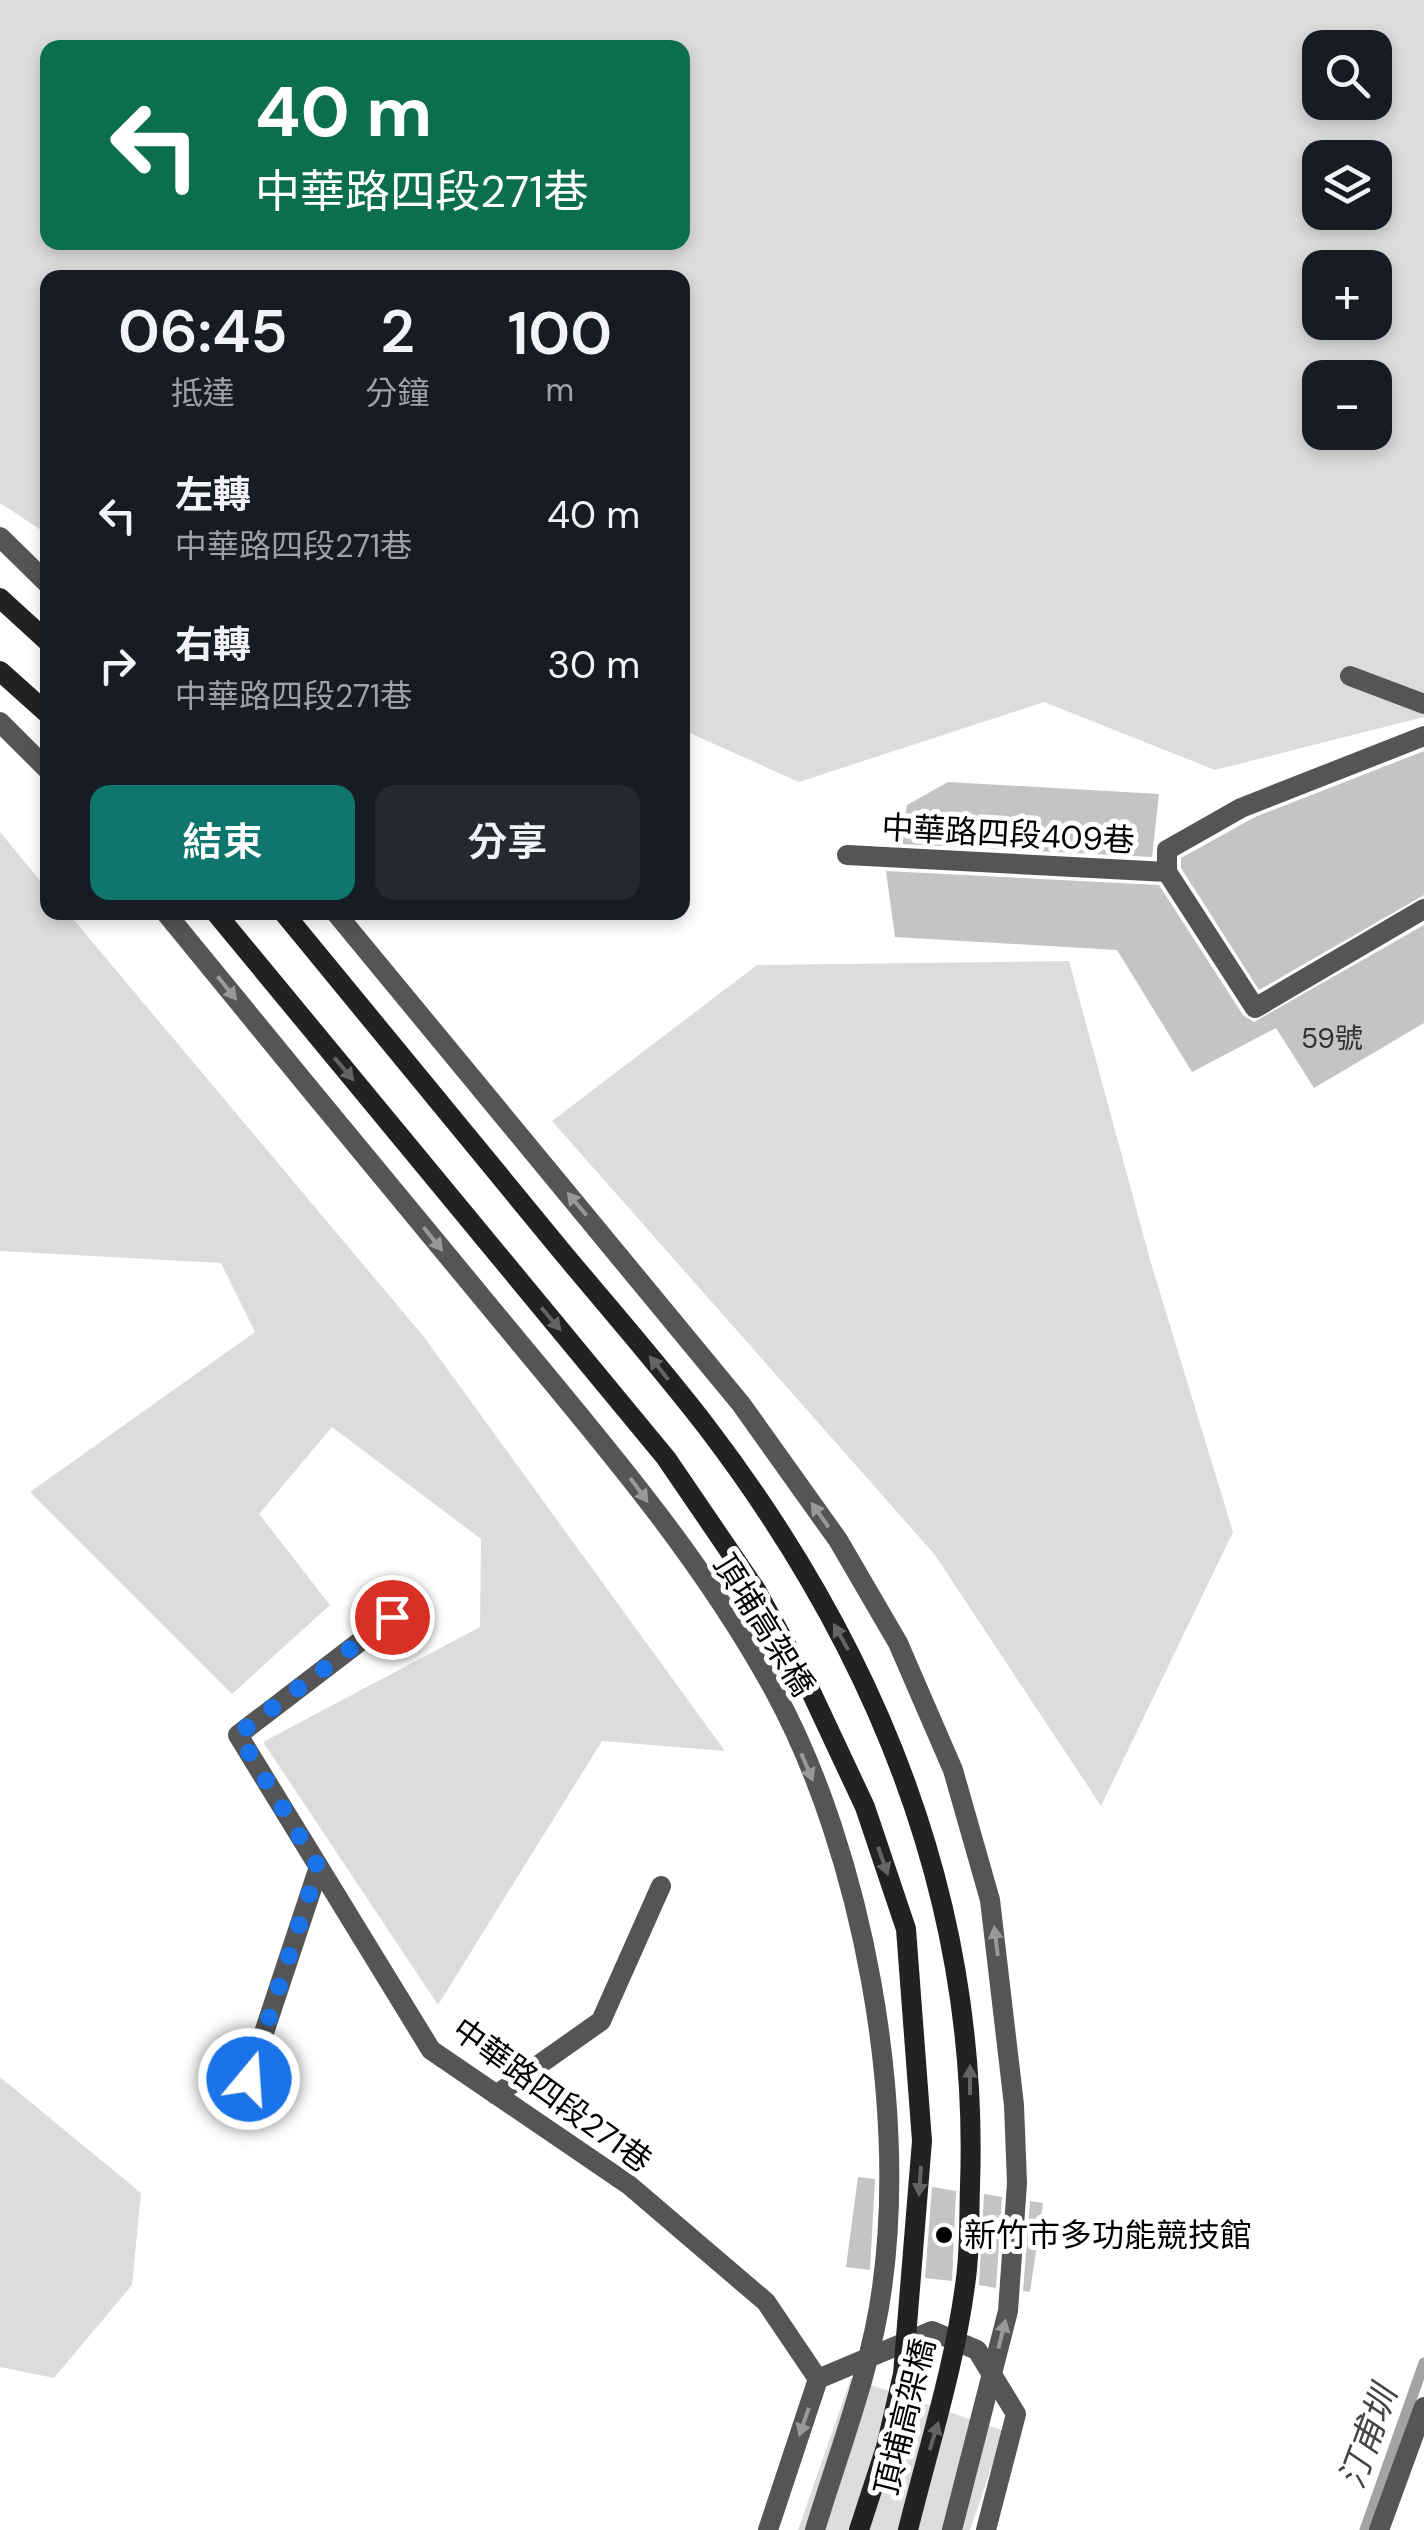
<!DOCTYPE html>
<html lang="zh-TW">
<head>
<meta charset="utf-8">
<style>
	:root { --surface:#171b24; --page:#242831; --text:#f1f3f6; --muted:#9ea1a6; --accent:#0f766e }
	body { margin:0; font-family:"DM Sans","Noto Sans TC",sans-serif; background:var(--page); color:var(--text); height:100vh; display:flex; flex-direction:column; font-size:38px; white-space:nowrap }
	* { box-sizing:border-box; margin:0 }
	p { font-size:32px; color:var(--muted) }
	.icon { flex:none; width:55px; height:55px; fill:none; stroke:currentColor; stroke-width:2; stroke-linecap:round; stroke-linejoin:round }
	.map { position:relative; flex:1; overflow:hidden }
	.drawer { position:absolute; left:40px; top:270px; width:650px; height:650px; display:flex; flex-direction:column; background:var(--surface); border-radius:20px; box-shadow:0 5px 15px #0003 }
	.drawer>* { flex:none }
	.top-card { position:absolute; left:40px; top:40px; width:650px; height:210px; border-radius:20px; box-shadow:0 5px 15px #0003; background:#0b6e4f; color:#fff; overflow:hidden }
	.buttons { position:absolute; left:1302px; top:30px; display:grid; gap:20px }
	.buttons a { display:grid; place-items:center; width:90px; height:90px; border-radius:20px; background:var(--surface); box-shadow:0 5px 15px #0003; font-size:50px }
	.pin { position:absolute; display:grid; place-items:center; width:85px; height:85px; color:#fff; margin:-42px; border:5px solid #fff; border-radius:50%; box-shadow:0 2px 10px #0007 }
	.me { position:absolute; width:110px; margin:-55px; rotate:18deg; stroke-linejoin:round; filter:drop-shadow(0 0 8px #0008) }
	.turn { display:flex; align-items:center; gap:35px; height:210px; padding:0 50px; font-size:45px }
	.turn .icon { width:130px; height:130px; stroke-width:2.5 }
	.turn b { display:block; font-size:70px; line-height:85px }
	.eta { display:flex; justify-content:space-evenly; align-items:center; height:170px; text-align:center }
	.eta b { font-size:60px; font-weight:600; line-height:70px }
	.cta { display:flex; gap:20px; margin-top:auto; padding:20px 50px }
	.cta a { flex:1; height:115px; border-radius:20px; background:var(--accent); color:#fff; font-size:40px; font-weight:600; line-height:115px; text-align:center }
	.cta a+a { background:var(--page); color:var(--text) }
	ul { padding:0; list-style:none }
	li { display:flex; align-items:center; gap:30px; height:150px; padding:0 50px }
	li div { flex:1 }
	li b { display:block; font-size:38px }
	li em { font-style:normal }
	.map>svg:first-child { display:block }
	.green { fill:#dcdcdc; fill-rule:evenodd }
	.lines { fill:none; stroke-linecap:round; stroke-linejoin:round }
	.stream { stroke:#a3a3a3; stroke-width:11 }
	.building { fill:#c4c4c4 }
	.lane { stroke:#555; stroke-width:20 }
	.secondary { stroke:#222; stroke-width:20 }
	.lane-bridge { stroke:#555; stroke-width:20 }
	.secondary-bridge { stroke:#222; stroke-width:20 }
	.oneway { fill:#999 }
	.oneway2 { fill:#646464 }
	.route { stroke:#1a73e8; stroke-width:18; stroke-dasharray:0 32.4 }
	.poi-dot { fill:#000; stroke:#fff; stroke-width:4 }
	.labels { text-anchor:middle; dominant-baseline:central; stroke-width:10; stroke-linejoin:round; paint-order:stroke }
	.number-label { font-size:28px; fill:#313131 }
	.street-label { font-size:32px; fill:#000; stroke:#fff }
	.poi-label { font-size:32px; fill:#000; stroke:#fff; text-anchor:start }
	.water-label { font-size:35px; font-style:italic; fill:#444; stroke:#fff }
</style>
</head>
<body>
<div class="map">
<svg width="1424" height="2530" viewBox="0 0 1424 2530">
	<rect width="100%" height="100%" fill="#fff"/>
	<path class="green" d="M0 0H1424V717L1215 770 1044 702 799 782 683 730 682 278H48L47 534 0 503ZM48 48H682V242H48ZM1320 48H1375V102H1320ZM1320 158H1375V212H1320ZM1320 268H1375V322H1320ZM1320 378H1375V432H1320Z
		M0 832 47 889 48 912 68 913 424 1337 725 1751 602 1741 438 2005 263 1742 480 1627 481 1539 332 1427 259 1514 330 1605 232 1694 30 1492 255 1332 221 1263 0 1251Z
		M1069 961 1151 1263 1233 1532 1101 1806 935 1555 552 1121 757 965Z
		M0 2077 141 2193 132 2285 54 2378 0 2367Z
		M851 2378 1004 2431 970 2530H798Z"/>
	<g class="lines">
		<path class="stream" d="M1365 2530 1424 2363"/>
	</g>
	<path class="building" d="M1424 751V895L1259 990 1181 868V858L1255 817Z
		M948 782 1159 794 1152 857 901 844 907 805Z
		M886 871 1159 885 1243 1015 1254 1022 1424 925V1023L1314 1088 1276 1028 1192 1072 1117 950 895 937Z
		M858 2177 875 2179 870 2270 846 2267Z
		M932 2187 956 2191 952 2281 925 2278Z
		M984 2194 1002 2197 996 2288 979 2285Z
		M1030 2201 1043 2203 1030 2292 1023 2291Z"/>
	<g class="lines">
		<path class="lane" d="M0 537 48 584
			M1350 676 1424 704
			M0 722 48 770
			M847 855 1167 872 1255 1008 1424 909
			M1167 872V850L1241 808 1424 736
			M392 1617 238 1735 431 2050 629 2185 766 2302 818 2379
			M496 2095 601 2021 661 1886
			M237 2114 319 1867
			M768 2530 818 2379 932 2331 977 2350 1016 2414 986 2530
			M1379 2530 1424 2407"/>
		<path class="secondary" d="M0 598 48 642
			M0 671 48 714"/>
		<path class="lane-bridge" d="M165 912C271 1042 378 1172 485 1301 587 1425 697 1549 774 1690 863 1853 908 2104 882 2288 871 2370 839 2451 815 2530
			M335 912 741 1404 838 1540 898 1643 953 1770 990 1900 1014 2105 1017 2183 1008 2311 952 2530"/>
		<path class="secondary-bridge" d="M215 912 666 1458 756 1590 805 1679 865 1807 906 1929 922 2141 903 2374 886 2447 859 2530
			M283 912C375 1024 467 1136 559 1248 608 1307 659 1365 706 1426 877 1650 980 1902 970 2186 969 2217 970 2248 966 2278 955 2366 929 2445 908 2530"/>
	</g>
	<defs><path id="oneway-solid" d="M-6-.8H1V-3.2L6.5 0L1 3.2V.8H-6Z" transform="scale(2.5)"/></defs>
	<g class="oneway">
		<use href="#oneway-solid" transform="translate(227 988) rotate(51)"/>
		<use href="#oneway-solid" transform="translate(577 1204) rotate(-130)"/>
		<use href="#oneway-solid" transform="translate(433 1239) rotate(51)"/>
		<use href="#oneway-solid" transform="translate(639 1490) rotate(54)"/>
		<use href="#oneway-solid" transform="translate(820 1515) rotate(-125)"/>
		<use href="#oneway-solid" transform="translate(807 1767) rotate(67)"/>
		<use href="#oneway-solid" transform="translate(996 1941) rotate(-97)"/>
		<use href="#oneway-solid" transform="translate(1002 2334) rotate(-76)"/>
		<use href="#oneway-solid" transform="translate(804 2422) rotate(109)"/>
	</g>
	<g class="oneway2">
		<use href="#oneway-solid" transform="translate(344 1069) rotate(50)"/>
		<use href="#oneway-solid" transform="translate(551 1319) rotate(50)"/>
		<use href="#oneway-solid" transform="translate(659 1368) rotate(-129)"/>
		<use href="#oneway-solid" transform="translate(841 1637) rotate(-119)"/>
		<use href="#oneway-solid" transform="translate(883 1861) rotate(71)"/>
		<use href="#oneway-solid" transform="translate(970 2080) rotate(-90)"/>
		<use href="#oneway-solid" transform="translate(920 2181) rotate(94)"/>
		<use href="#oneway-solid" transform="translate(934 2436) rotate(-73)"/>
	</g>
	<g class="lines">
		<path class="route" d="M249 2079 318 1867 238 1734 392 1617"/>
	</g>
	<circle class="poi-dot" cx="944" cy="2235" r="10"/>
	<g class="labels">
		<g class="number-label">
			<text x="1332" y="1038">59號</text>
		</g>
		<g class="street-label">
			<text transform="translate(1008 834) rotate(3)">中華路四段409巷</text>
			<text transform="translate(764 1625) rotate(58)">頂埔高架橋</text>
			<text transform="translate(552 2095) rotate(36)">中華路四段271巷</text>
			<text transform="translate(905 2417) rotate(-76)">頂埔高架橋</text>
		</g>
		<g class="poi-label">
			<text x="964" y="2235">新竹市多功能競技館</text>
		</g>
		<g class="water-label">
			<text transform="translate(1368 2437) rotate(-70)">汀甫圳</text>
		</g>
	</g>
</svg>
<div class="buttons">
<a><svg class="icon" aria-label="search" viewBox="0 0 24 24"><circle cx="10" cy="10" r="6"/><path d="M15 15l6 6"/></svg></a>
<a><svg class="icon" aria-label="layers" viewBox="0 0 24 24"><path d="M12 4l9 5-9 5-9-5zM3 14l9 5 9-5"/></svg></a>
<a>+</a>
<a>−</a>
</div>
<div class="pin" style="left:392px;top:1617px;background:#d93025"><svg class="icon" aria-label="arrive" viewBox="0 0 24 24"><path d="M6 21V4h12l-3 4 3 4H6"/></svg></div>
<svg class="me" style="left:249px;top:2079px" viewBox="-20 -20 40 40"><circle r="17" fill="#1a73e8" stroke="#fff" stroke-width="3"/><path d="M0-11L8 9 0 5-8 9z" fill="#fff"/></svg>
<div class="top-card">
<div class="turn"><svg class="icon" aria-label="left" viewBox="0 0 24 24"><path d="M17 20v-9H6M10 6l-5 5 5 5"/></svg><div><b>40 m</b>中華路四段271巷</div></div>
</div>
<section class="drawer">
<div class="eta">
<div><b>06:45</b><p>抵達</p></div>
<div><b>2</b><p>分鐘</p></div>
<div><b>100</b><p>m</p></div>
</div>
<ul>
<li><svg class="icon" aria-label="left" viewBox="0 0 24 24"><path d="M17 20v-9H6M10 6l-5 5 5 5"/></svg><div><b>左轉</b><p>中華路四段271巷</p></div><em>40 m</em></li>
<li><svg class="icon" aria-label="right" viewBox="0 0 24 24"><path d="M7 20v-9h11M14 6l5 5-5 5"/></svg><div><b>右轉</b><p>中華路四段271巷</p></div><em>30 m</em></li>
</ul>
<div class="cta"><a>結束</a><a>分享</a></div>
</section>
</div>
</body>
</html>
